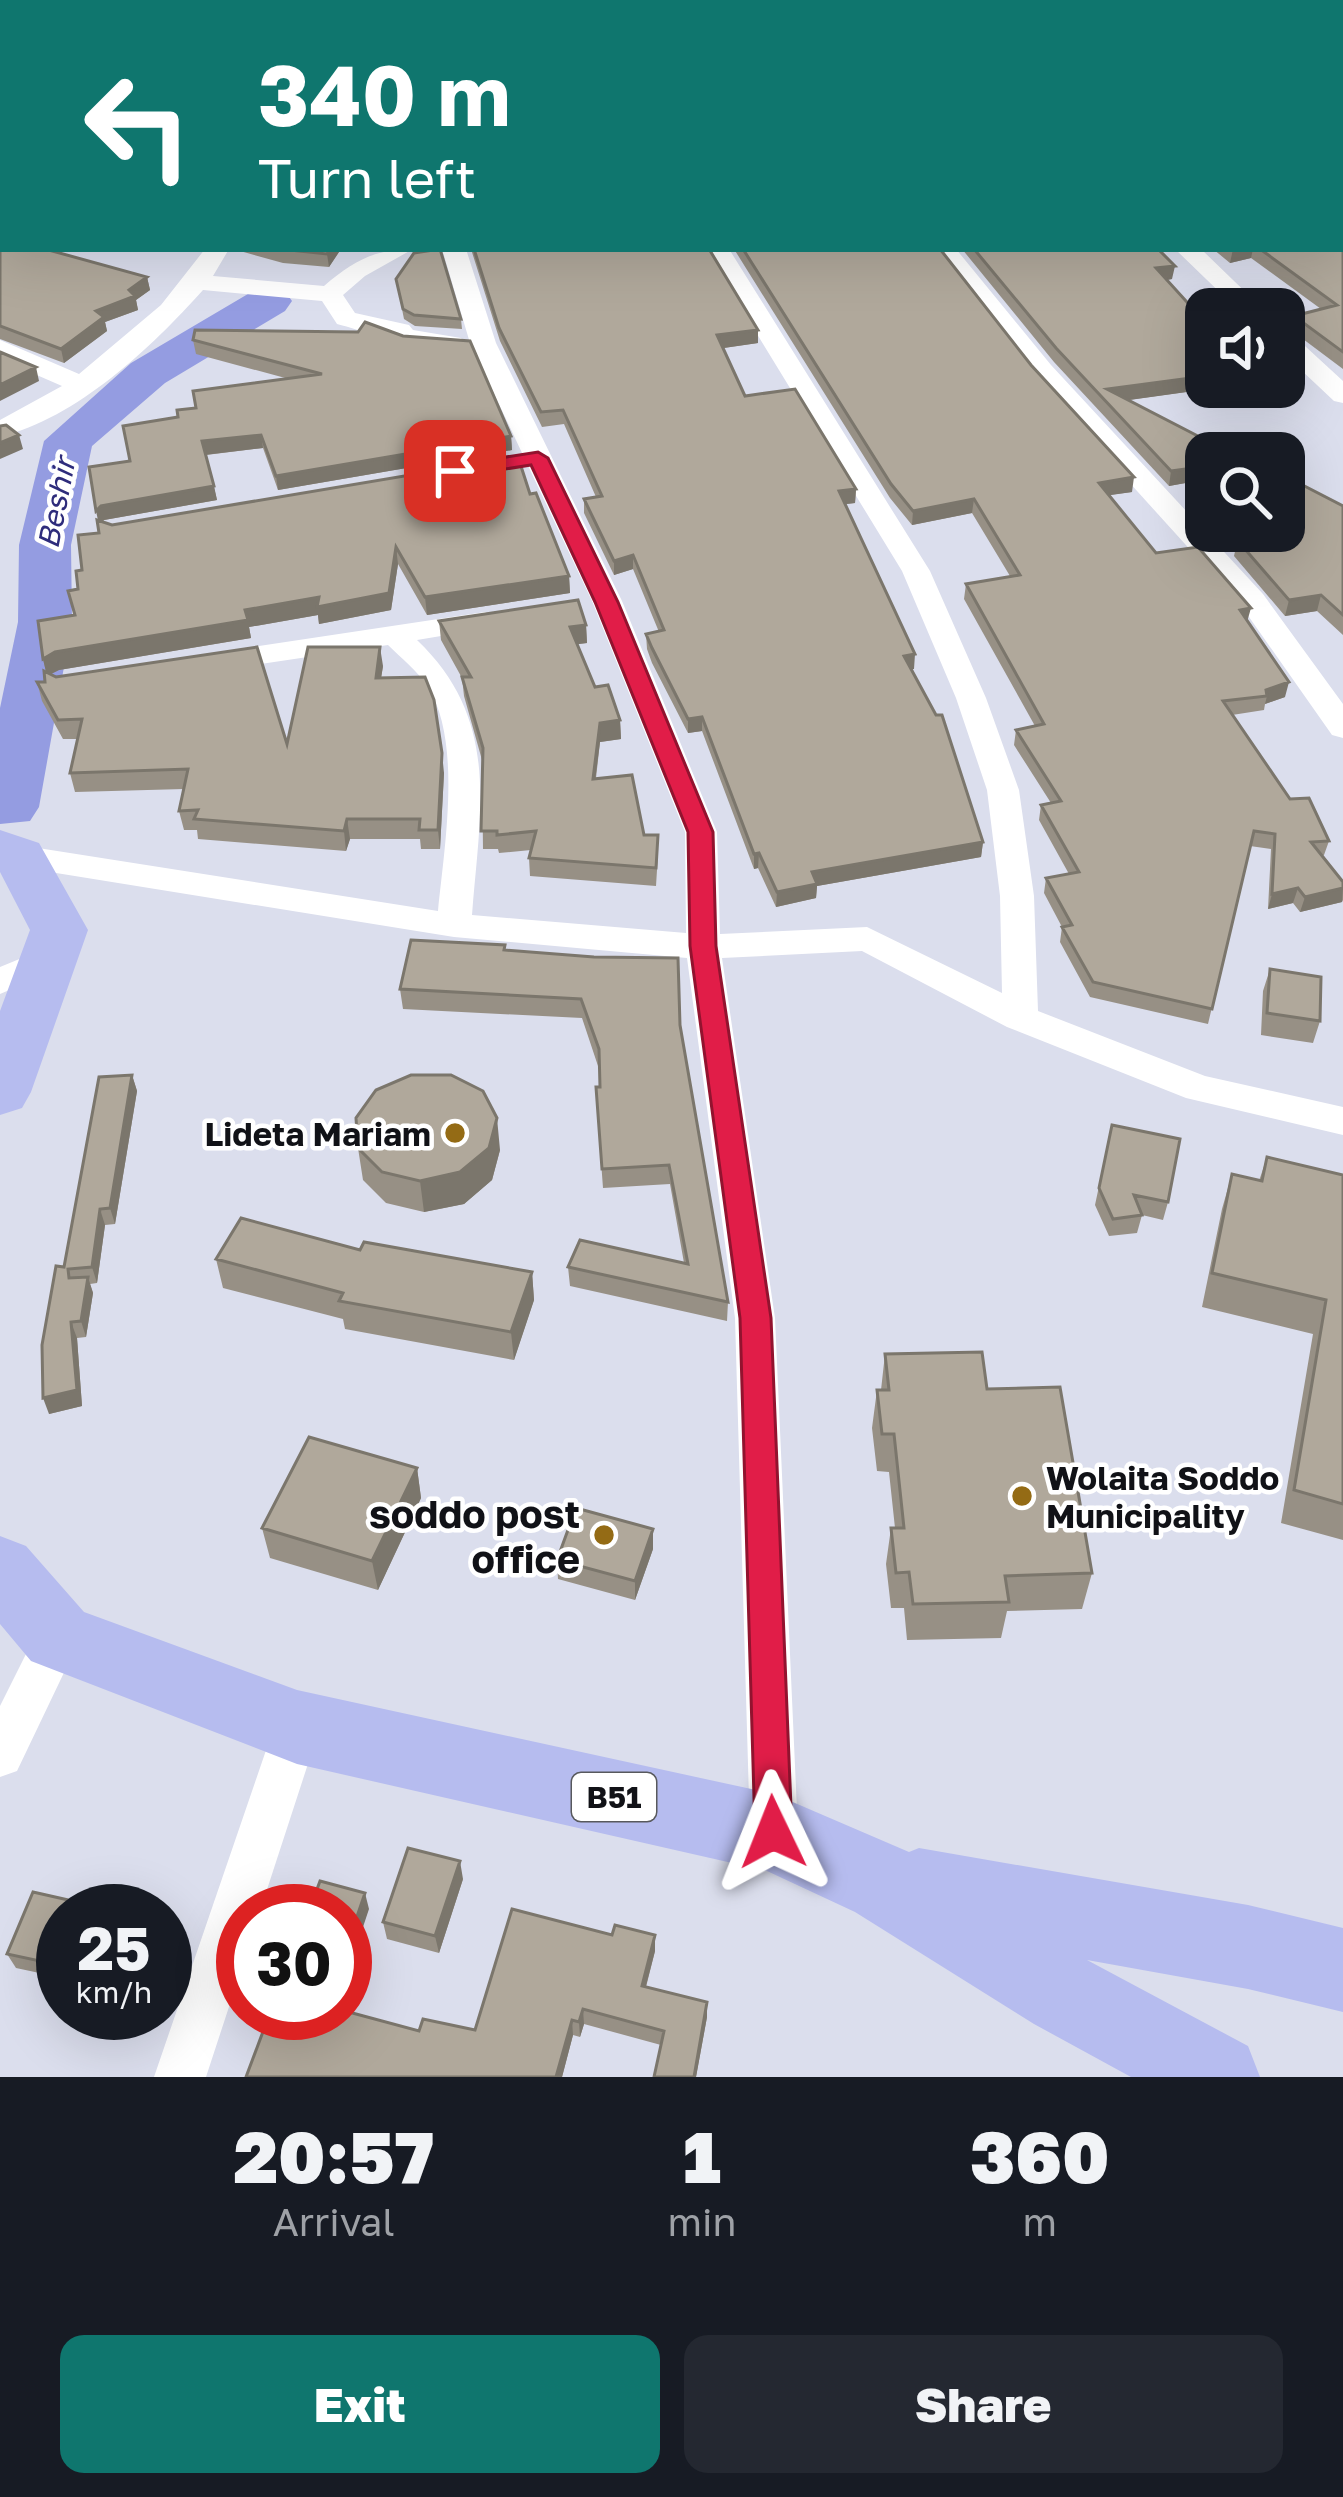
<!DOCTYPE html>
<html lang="en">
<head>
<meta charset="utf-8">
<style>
	:root { --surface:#171b24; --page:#242831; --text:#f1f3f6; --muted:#9ea1a6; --accent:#0f766e }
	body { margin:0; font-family:"Golos Text",sans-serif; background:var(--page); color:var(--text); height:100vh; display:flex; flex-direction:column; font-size:45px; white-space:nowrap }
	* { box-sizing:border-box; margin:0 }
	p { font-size:39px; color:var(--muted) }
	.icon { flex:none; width:66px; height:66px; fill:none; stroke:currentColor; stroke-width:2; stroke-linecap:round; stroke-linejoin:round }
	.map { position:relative; height:2077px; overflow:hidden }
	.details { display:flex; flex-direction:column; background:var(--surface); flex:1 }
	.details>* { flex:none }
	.top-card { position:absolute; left:0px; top:0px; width:1344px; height:252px; box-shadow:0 12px 48px #0002; background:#0f766e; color:#fff; overflow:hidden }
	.tools { position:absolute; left:1185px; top:288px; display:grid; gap:24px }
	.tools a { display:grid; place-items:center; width:120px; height:120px; border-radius:24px; background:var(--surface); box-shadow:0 12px 48px #0002; font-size:60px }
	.speed { position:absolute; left:36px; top:1884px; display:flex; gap:24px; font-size:60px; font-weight:700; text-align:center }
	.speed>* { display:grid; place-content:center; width:156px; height:156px; border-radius:50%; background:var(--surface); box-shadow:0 12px 48px #0002; line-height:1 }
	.speed small { font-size:30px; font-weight:400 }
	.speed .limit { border:18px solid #d22; background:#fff; color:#111 }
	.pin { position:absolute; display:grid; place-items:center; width:102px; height:102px; color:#fff; margin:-51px; border-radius:24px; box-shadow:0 6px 18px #0006 }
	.me { position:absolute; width:132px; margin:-66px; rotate:358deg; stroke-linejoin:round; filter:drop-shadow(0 0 9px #0008) }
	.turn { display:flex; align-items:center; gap:42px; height:252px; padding:0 60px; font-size:54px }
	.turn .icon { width:156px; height:156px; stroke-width:2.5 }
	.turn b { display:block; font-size:84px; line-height:102px }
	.eta { display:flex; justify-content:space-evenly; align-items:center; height:204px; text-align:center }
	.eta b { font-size:72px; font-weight:800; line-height:84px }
	.cta { display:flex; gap:24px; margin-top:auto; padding:24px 60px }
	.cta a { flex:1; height:138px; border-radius:24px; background:var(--accent); color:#fff; font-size:48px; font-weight:800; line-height:138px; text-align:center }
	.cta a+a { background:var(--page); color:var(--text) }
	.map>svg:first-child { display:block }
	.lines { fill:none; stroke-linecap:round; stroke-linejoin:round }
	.river { fill:#949ce1; fill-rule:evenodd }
	.minor { fill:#fff; fill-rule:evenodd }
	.trunk { fill:#b6bcef; fill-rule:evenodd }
	.wall { fill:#979085 }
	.shaded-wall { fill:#7b766c }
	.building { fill:#b0a89b; stroke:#7b766c; stroke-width:3 }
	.route { fill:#e11d48; stroke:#92132f; stroke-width:3 }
	.poi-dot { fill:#946b15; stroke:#fff; stroke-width:4.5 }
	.labels { text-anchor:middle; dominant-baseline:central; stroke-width:9; stroke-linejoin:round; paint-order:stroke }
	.far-water-label { font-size:30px; font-style:italic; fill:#2e2c7b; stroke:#fff }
	.shield { fill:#fff; stroke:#58595d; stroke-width:3 }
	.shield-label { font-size:30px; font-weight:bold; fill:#111217 }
	.poi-label { font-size:33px; font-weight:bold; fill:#111217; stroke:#fff; text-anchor:end }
	.near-poi-label { font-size:39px; font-weight:bold; fill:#111217; stroke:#fff; text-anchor:end }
</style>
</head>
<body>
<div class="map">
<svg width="1343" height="2077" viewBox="0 0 1343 2077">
	<rect width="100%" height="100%" fill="#dbdeed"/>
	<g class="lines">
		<path class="river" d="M347 0H383L384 3H348Z
			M269 287 285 291 292 301 285 311 165 383 92 446 71 545 72 622 39 807 30 821 0 824V708L18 622 19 545 44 441 131 363 253 291Z"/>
		<path class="minor" d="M1170 0H1191L1193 3H1172Z
			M1341 134 1343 135V150L1341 149Z
			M205 249H229L213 276 324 286C353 261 375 249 413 249L365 276 343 295 355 313 409 325 413 330 461 338 465 343C445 361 365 331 337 324L322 301 203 290C151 348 77 418 0 437V420L62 386 0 359V340L79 374 161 305Z
			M442 249H466L496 343 622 601 717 832 720 934 867 927 1002 993 1000 896 987 790 956 698 902 571 705 249H729L930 571 986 698 1019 790 1034 896 1038 1011 1205 1076 1343 1107V1135L1186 1098 1007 1027 862 951 722 958 775 1318 798 1833 791 1850 774 1857 757 1850 750 1833 735 1318 687 958 454 937 19 867 7 864 2 856 7 848 19 845 438 911C444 849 463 740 427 686 417 670 401 658 388 645L213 671 198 662 213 653 485 612 500 621 495 627 417 640C501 720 480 810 472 915L686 933 685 832 592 601 470 343Z
			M932 249H956L1051 365 1263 594 1343 704V738L1332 735 1242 607 1033 376Z
			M1175 249H1201L1263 309H1237Z
			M1284 332 1293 335 1343 381V403L1334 401 1284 354Z
			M51 946 63 949 68 958 63 967 0 994V967Z
			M58 1616 74 1622 81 1637 17 1771 0 1777V1706L42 1622Z
			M297 1705 313 1711 320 1727 260 1911H243V1964L206 2077H154L274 1727 281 1711Z"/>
		<path class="trunk" d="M0 830 39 843 88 930 31 1092 22 1108 0 1115V1011L30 930 0 872Z
			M0 1536 26 1546 84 1612 297 1690 774 1794 909 1852 919 1848 1248 1905 1343 1928V2012L1248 1989 1087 1960 1248 2046 1260 2077H1131L1034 2024 855 1912 767 1871 297 1764 31 1661 0 1624Z"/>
	</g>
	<path class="wall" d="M0 0 3 3V249L147 277 150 290 136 300 138 310 105 322 107 331 64 363 0 339Z
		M1220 0H1340L1343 4V109L1341 108V3H1224Z
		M1343 223V369L1291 330 1294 316 1321 309 1251 258 1230 263 1213 249H1341Z
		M341 249 329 267 283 263 233 249Z
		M471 249H709L758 330V343L723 348 745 396 856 489 855 503 845 504 983 842 981 857 817 886 816 898 776 907 758 868 754 869 702 731 688 733 652 663 647 649 646 634 659 632 633 569 614 575 584 513V499L596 497 564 424 542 427 500 341Z
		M734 249H940L1132 492 1109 495 1156 553 1248 621 1285 697 1265 704 1264 710 1232 715 1290 799 1329 841 1324 855 1322 856 1343 882V900L1342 902 1300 912 1293 903 1268 909 1271 849 1250 846 1208 1024 1090 997 1060 942 1062 927 1044 893 1046 878 1069 874 1039 820 1041 805 1051 803 1014 745 1016 730 1035 726 964 599 966 584 1010 576 972 513 912 525 890 498Z
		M962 249H1158L1172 279 1167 280 1206 387H1284L1292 399 1228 408 1208 389 1128 400 1206 453V473L1191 482 1169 486 1054 362Z
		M396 279 461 319 462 329 415 326 404 319Z
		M195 330 511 436 512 450 278 490 263 448 206 455 217 500 104 520 102 522 112 525 530 494 569 576 570 593 427 615 398 564 391 610 319 624 318 615 249 627 251 638 59 670 51 674 287 744 383 666 381 678 444 773 440 849H421L420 839H350L346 851 198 839 197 830H184L179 811 184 789 75 792 70 773 78 739H63L42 701 37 682H45L46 672 43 659 75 615 82 570 99 533 98 520 130 461 178 417 196 408 289 379 196 354 193 340Z
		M1205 489H1206V511L1202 505Z
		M1343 506V635L1317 611 1285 616 1234 556 1236 547 1222 531H1284Z
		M439 621 586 625 587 643 577 644 595 687 620 720 621 739 600 742 596 778 644 835 658 854 656 886 530 876 529 858 531 850 499 853 498 849H483L482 760 464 696 462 678 441 640Z
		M505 945V950L680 1025 728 1302 727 1321 570 1286 568 1267 684 1263 670 1184 603 1188 597 1107 600 1087 599 1069 582 1018 403 1009 400 989Z
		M1270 969 1320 1021 1313 1043 1261 1035 1263 991Z
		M132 1075 137 1091 115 1224 105 1225 97 1283 90 1284 93 1293 86 1337 77 1338 82 1406 49 1414 64 1267Z
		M1112 1125 1168 1202 1163 1220 1142 1215 1137 1233 1109 1236 1095 1205Z
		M358 1148 500 1150 492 1180 464 1204 424 1212 386 1203 363 1180Z
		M1267 1157 1343 1175V1540L1281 1523 1313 1334 1202 1307 1222 1209 1232 1174 1259 1181Z
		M360 1250 532 1272 534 1300 514 1360 345 1329 343 1319 223 1288 216 1259Z
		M885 1354 987 1389 1092 1573 1082 1609 1007 1611 1001 1638 907 1640 904 1608H891L886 1564 891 1528H895L889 1472 877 1471 872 1428 877 1390H881Z
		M417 1468 421 1498 378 1590 270 1558 262 1528Z
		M653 1529V1549L635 1600 558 1579 557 1560Z
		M463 1879 439 1953 387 1939 383 1922Z
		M63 1911V1978L16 1968 7 1954Z
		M612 1935H655V1951L646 1987 707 2002V2017L696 2077H654L661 2045 584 2024 580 2037 573 2035 562 2077 419 2031 475 2030Z"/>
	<path class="shaded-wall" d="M330 249H341L329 267 327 254Z
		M1233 249H1253L1251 258 1230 263Z
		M1175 266 1172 279 1154 282 1156 268Z
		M147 277 150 290 136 300 138 310 105 322 107 331 64 363 61 349 96 311Z
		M758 330V343L717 349V335Z
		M1292 351 1289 365H1284V352Z
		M36 367 39 381 0 401V385Z
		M1206 376 1208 389 1108 403 1107 389Z
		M1295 385 1292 399 1228 408 1231 394Z
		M19 435 23 449 0 459V443Z
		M261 435 263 448 204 455 202 441Z
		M511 436 512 450 278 490 276 476Z
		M1206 461V473L1191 482 1169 486 1171 471Z
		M1134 477 1132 492 1097 497 1099 483Z
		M214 486 217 500 104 520 99 525 96 511 101 506Z
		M856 489 855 503 838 505 839 491Z
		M974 499 972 513 912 525 913 511Z
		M396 547 398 564 391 610 319 624 318 615 249 627 251 638 59 670 47 676 43 659 55 652 245 610Z
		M633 555V569L614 575V561Z
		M569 576 570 593 427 615 425 597Z
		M1321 595 1317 611 1285 616 1289 600Z
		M1251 608 1247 622 1240 610Z
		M586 625 587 643 571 645 570 627Z
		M380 647 383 666 378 697 376 678Z
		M915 654 914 669 902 670 904 656Z
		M1289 682 1285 697 1265 704 1267 696 1266 690Z
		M702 717V731L688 733V719Z
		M620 720 621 739 600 742 593 797V779L600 723Z
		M442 753 444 773 440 849 438 830Z
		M347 819 350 839 346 851 344 831Z
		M983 842 981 857 817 886 816 898 776 907 777 892 812 872Z
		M759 853 758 868 754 869V854Z
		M1298 888 1293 903 1268 909 1272 894Z
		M1343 888 1342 902 1300 912 1305 897Z
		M132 1075 137 1091 115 1224 110 1208Z
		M497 1118 500 1150 492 1180 464 1204 424 1212 420 1181Z
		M100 1209 105 1225 97 1283 92 1267Z
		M532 1272 534 1300 514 1360 511 1332Z
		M88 1277 93 1293 86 1337 81 1321Z
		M71 1322 77 1338 82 1406 49 1414 43 1398Z
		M417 1468 421 1498 378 1590 372 1561Z
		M653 1529V1549L635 1600V1581Z
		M460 1861 463 1879 439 1953 435 1936Z
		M365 1893 369 1909 345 1981V1952Z
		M170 1929 177 1943 165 1975V1943Z
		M655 1935V1951L642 2001V1986Z
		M707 2002V2017L696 2077H694Z
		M583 2009 584 2024 580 2037 579 2022Z
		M572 2020 573 2035 562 2077H556Z"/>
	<path class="building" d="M0 0H316L317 3H3V249H45L147 277 129 290 135 296 96 311 104 317 61 349 0 326Z
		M483 0H985L988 3H484Z
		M1239 0H1340L1343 4V93L1341 92V3H1242Z
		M1341 221 1343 223V352L1294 316 1337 305 1260 249H1341Z
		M280 249H330L327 254Z
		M440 249 461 319 414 315 403 309 396 279 414 253Z
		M474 249H709L758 330 717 335 745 396 795 389 856 489 839 491 915 654 904 656 936 715H942L983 842 812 872 817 884 777 892 759 853 754 854 702 717 688 719 652 648 646 634 664 630 633 555 614 561 584 499 602 496 563 410 541 412 499 328Z
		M743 249H940L1031 365 1134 477 1099 483 1156 553 1198 547 1251 608 1240 610 1289 682 1266 690 1267 696 1223 701 1290 799 1309 798 1329 841 1311 842 1343 882V888L1305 897 1298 888 1272 894 1275 834 1254 831 1212 1009 1093 982 1062 927 1072 925 1046 878 1079 872 1041 805 1061 801 1016 730 1044 724 966 584 1020 575 974 499 913 511 891 484Z
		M974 249H1158L1175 266 1156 268 1206 323V376L1107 389 1225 450 1220 453H1206V461L1193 468 1171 471 1056 348Z
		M365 322 403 336 470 341 511 436 276 476 261 435 202 441 214 486 101 506 96 511 89 467 130 461 123 426 178 417 177 410 196 408 193 391 322 374 193 340 195 330 358 332Z
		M0 352 36 367 0 385Z
		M1284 374 1295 385 1284 387Z
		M1223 387H1282L1231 394Z
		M6 425 19 435 0 443V426Z
		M518 457 530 494 536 493 569 576 425 597 396 547 389 593 317 607 319 597 245 610 248 620 55 652 43 659 38 621 75 615 68 591 78 589 76 571 82 570 78 535 99 533 97 520 112 525Z
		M1287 477 1343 506V615L1321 595 1289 600 1237 540 1245 539 1239 531H1284V478Z
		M578 600 586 625 570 627 595 687 608 685 620 720 600 723 593 779 632 775 644 835H658L656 868 529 858 536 831 497 835V831H481L483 748 462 677H471L439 621Z
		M257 647 287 744 308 647H380L376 678 425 677 434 700 442 753 438 830H419L420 819H347L344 831 194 819 198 810 179 811 188 769 70 773 82 719 58 720 37 682H45L44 671 56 677Z
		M411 940 505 945 504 950 594 957 678 958 680 1025 728 1302 568 1267 580 1240 688 1264 669 1165 602 1169 596 1087H600L599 1049 581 999 400 989Z
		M1270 969 1321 977 1320 1021 1267 1013Z
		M132 1075 110 1208 100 1209 92 1267 68 1269 69 1278 88 1277 81 1321 71 1322 77 1390 43 1398 42 1345 56 1266 64 1267 99 1077Z
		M411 1075H451L483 1091 497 1118 489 1148 460 1172 420 1181 382 1172 358 1148 356 1118 376 1090Z
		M1112 1125 1180 1139 1168 1202 1134 1195 1142 1215 1113 1219 1099 1188Z
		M1267 1157 1343 1175V1504L1294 1490 1326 1300 1212 1273 1232 1174 1262 1181Z
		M241 1218 360 1250 364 1242 532 1272 511 1332 339 1301 343 1293 216 1259Z
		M982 1352 987 1389 1060 1387 1092 1573 1005 1576 1009 1602 913 1604 909 1572 896 1573 891 1528H904L894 1434H882L877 1390H889L885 1354Z
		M309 1437 417 1468 372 1561 262 1528Z
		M576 1508 653 1529 635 1581 557 1560Z
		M408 1848 460 1861 435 1936 383 1922Z
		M320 1881 365 1893 345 1952V1911H309Z
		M33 1892 117 1911H63V1966L7 1954Z
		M512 1909 612 1935 615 1925 655 1935 642 1986 707 2002 694 2077H654L664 2031 583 2009 579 2022 572 2020 556 2077H246L270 2013H345V2011L419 2031 423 2019 475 2030Z"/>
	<path class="route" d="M538 452 548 458 618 602 713 832 716 946 771 1318 792 1832 786 1845 773 1850 760 1845 755 1832 740 1318 690 946 688 832 595 602 531 465 455 477 444 471 455 465Z"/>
	<g class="poi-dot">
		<circle cx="455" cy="1133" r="12"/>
		<circle cx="1022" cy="1496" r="12"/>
		<circle cx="604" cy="1535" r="12"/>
	</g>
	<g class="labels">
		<g class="far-water-label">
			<text transform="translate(56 503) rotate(-79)">Beshir</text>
		</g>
		<rect class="shield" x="572" y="1773" width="84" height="48" rx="9"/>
		<g class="shield-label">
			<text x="614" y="1797">B51</text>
		</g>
		<g class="poi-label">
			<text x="431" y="1133">Lideta Mariam</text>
			<text x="1046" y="1477" text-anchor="start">Wolaita Soddo<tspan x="1046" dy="38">Municipality</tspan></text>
		</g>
		<g class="near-poi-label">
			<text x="580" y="1513">soddo post<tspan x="580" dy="45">office</tspan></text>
		</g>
	</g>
</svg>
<div class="tools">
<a><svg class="icon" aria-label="sound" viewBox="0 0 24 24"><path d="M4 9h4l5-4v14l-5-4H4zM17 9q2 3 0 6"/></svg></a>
<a><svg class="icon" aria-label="search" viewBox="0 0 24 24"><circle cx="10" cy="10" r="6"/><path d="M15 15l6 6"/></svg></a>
</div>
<div class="speed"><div>25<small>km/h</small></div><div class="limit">30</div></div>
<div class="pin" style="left:455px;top:471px;background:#d93025"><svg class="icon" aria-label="arrive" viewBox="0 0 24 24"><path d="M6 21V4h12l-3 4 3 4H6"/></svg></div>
<svg class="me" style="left:773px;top:1832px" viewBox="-20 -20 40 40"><path d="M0-17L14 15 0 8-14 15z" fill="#e11d48" stroke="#fff" stroke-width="4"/></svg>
<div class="top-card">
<div class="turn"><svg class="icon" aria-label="left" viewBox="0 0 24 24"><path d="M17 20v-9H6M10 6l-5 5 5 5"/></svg><div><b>340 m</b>Turn left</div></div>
</div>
</div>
<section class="details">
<div class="eta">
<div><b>20:57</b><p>Arrival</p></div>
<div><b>1</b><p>min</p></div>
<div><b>360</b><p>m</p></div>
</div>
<div class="cta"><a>Exit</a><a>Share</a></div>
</section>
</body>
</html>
